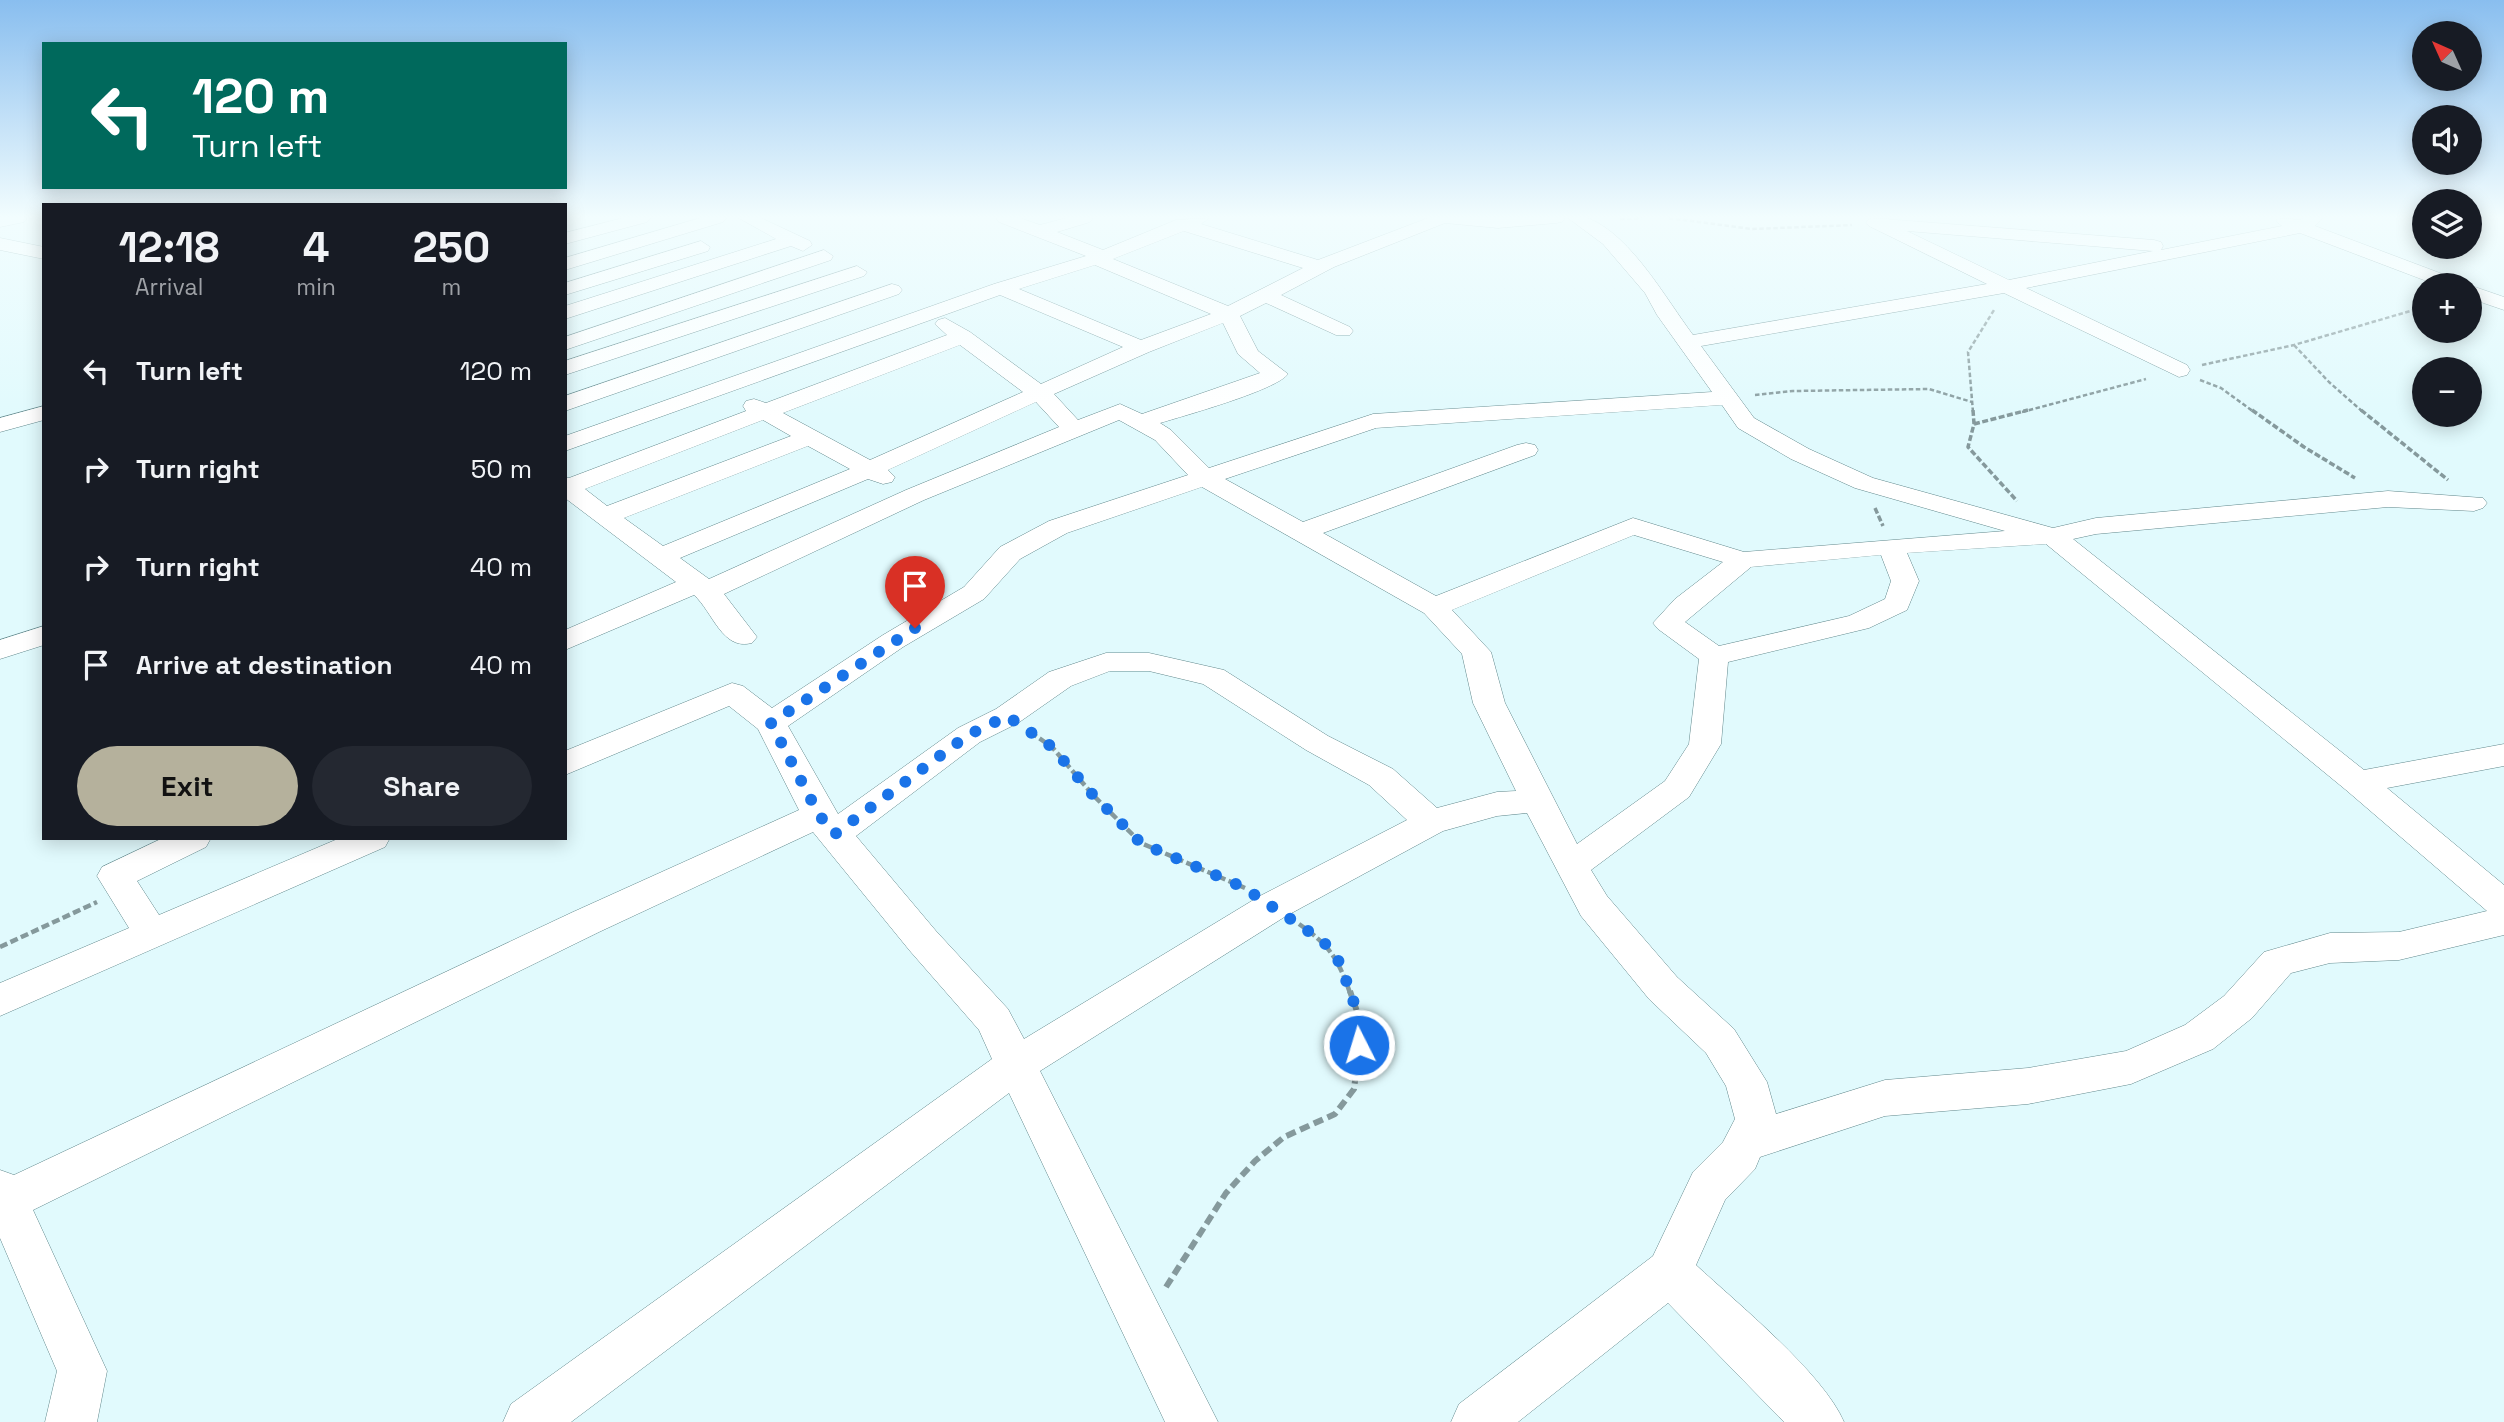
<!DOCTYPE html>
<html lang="en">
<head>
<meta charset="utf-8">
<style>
	:root { --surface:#171b24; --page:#242831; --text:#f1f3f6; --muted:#9ea1a6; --accent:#b5b19c }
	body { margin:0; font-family:"Space Grotesk",sans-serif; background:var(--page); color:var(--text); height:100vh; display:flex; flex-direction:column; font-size:26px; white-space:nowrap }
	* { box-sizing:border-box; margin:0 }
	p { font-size:23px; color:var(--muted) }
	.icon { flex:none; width:38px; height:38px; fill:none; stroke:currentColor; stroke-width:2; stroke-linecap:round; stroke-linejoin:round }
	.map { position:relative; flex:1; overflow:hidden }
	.panel { position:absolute; left:42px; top:203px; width:525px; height:637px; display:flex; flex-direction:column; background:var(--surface); border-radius:0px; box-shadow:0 4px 18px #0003 }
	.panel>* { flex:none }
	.hud { position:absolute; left:42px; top:42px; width:525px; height:147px; border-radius:0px; box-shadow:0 4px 18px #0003; background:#00695c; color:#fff; overflow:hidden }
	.needle { width:46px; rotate:315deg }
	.tools { position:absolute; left:2412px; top:21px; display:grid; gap:14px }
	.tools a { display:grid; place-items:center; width:70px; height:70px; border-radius:50%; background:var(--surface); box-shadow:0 4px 18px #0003; font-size:35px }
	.pin { position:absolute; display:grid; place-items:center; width:60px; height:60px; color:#fff; margin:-72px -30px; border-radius:50% 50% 50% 0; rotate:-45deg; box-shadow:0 0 7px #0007 }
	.pin .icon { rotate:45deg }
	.me { position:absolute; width:77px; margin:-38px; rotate:355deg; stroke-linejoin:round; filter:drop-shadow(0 0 5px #0008) }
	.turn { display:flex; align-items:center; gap:24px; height:147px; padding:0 35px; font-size:32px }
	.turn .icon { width:91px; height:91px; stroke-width:2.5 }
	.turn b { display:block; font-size:49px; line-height:60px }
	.eta { display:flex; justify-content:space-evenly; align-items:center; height:119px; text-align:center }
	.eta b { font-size:42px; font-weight:700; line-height:49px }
	.primary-button { display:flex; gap:14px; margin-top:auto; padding:14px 35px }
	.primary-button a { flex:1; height:80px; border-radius:42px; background:var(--accent); color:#111; font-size:28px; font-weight:700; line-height:80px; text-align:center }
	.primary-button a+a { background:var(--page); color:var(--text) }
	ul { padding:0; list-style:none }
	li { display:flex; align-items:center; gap:21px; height:98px; padding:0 35px }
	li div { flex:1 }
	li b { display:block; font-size:26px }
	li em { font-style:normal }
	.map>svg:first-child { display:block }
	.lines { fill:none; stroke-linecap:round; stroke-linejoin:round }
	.minor-casing { stroke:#61888c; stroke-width:1 }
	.path-far3 { stroke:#85999c; stroke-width:2.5; stroke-dasharray:4.5 2.5; stroke-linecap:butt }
	.path-far2 { stroke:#85999c; stroke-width:3.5; stroke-dasharray:6 2.5; stroke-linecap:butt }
	.path-far1 { stroke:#85999c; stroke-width:4.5; stroke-dasharray:8 3.5; stroke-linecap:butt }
	.path { stroke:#85999c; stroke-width:6; stroke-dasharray:10 5; stroke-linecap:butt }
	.minor { fill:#fff; fill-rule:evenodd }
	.route { stroke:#1a73e8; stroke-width:12; stroke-dasharray:0 21.6 }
</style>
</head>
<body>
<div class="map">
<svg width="2504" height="1422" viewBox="0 0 2504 1422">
	<rect width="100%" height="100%" fill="#e1fafd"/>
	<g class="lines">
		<g class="minor-casing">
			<path id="minor" d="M0 218H27L24 222 0 227Z
				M623 218H650L647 222 565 244V233Z
				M700 218H726L723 222 565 270V258Z
				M739 218H761L810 241 812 245 803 251 791 246 565 319V306L776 239Z
				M996 218H1020L1040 225 1066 218H1093L1090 222 1057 232 1103 250 1176 220 1209 218 1201 224 1318 260 1428 218H1565L1562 222 1556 223 1498 228 1445 223 1334 267 1281 295 1350 327 1353 331 1350 335H1336L1266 303 1240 316 1258 351 1288 374C1277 390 1183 416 1160 423L1171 430 1209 468 1373 414 1712 392 1657 315 1645 293 1603 244 1568 218C1575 218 1584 216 1590 219 1632 237 1666 299 1693 335L1987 284 1869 226 1866 222 1871 218 2154 240 2161 242 2163 246 2161 250 2282 226 2276 221 2278 218 2300 220 2304 218H2323L2315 226 2461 281 2464 285H2437L2300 233 2026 288 2187 365 2190 370 2187 375 2179 377 2004 293 1701 346 1754 418 1809 449 1873 478 2053 528 2096 518 2388 491 2483 498 2487 503 2483 508 2474 511 2388 507 2096 534 2073 539 2364 770 2504 744V766L2387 788 2504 885V935L2399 960 2330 963 2291 973 2252 1018 2213 1049 2131 1084 2028 1104 1885 1116 1760 1157 1755 1169 1725 1200 1696 1265C1738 1304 1823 1373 1844 1422H1784L1668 1303 1518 1422H1451L1459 1404 1653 1256 1693 1172 1723 1142 1735 1119 1726 1086 1706 1053 1649 999 1581 916 1527 813 1497 816 1443 831 1286 916 1040 1071 1218 1422H1165L1009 1093 571 1422H503L511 1404 992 1059 979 1030 910 951 813 832 599 932 33 1210 107 1371 97 1422H45L57 1371 0 1238V1170L14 1175 573 912 799 810 758 729 729 706 565 775V751L732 683 743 686 772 708 883 635 964 587 1000 547 1049 521 1188 475 1155 440 1119 420 924 500 724 594 757 637 752 643C722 651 713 612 694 595L565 650V630L676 582 565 498V477L569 478 746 411 743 406 746 401 754 399 766 403 947 335 935 324 938 320 945 318 970 332 1041 384 1123 347 1000 295 565 451V436L994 284 1086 256 999 222ZM1184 231 1303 268 1228 306 1113 259ZM1907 231 2153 251 2009 280ZM1095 265 1211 314 1141 340 1019 289ZM1223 323 1238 354 1260 373 1142 414 1120 404 1078 420 1054 394 1149 352ZM960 345 1023 392 870 460 783 413ZM1036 402 1059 427 906 490 709 579 680 558 868 479 883 484 892 482 895 477 888 470ZM1722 405 1738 428 1791 459 1855 488 2005 531 1744 552 1633 518 1436 596 1323 533 1535 455 1538 450 1535 445 1526 443 1517 445 1303 522 1225 479 1376 428ZM763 420 791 436 607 506 585 489ZM808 446 850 469 663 546 624 518ZM1202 487 1424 613 1462 654 1473 703 1516 791 1497 792 1437 808 1393 769 1328 736 1224 670 1149 653H1106L1049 672 996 709 958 728 838 814 788 726 903 647 984 599 1020 559 1067 533ZM1634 535 1723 562 1675 599 1653 623 1658 629 1699 659 1689 744 1665 781 1577 844 1505 703 1491 652 1452 610ZM2046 544 2346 790 2487 911 2399 932 2330 933 2264 952 2224 996 2185 1025 2126 1051 2028 1068 1885 1080 1776 1114 1767 1082 1734 1029 1677 977 1607 896 1591 870 1689 797 1721 744 1728 662 1869 628 1907 610 1919 581 1907 553ZM1881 555 1891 581 1885 599 1849 616 1719 646 1685 622 1751 567ZM1110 671H1149L1203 684 1306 750 1369 785 1407 820 1260 896 1024 1039 1008 1009 936 931 856 836 980 742 1018 723 1071 686Z
				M0 238 44 247V259L0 250Z
				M701 241 710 247 708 251 565 295V283Z
				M824 250 833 256 831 260 565 350V337Z
				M857 266 867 272 864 276 565 375V361Z
				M892 284 899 286 902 290 899 294 565 411V396Z
				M2468 285H2469L2504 297V310L2469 298Z
				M44 406V420L0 432V418Z
				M44 626V645L0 659V640Z
				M163 838H211L206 847 137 881 159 915 340 838H390L385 847 0 1016V983L129 928 97 876 102 867Z"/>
		</g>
		<path class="path-far3" d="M1669 218 1752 229 1852 225
			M1620 219 1642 218
			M2294 345 2329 382 2363 412
			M2202 365 2294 345 2424 307
			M2200 380 2221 388 2254 412
			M1755 395 1793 391 1929 389 1972 402
			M1973 412 1968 352 1994 310
			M2022 412 2146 379"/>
		<path class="path-far2" d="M1973 410 1974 424 1968 447 2017 501
			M2252 410 2304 447 2355 478
			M2361 410 2448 480
			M1974 424 2028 410
			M1875 508 1883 526"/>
		<path class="path-far1" d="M1030 732 1052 747 1093 795 1141 843 1245 888
			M1299 924C1329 945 1338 958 1350 993
			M0 947 97 902"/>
		<path class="path" d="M1166 1287 1226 1193 1255 1161 1284 1137 1335 1114 1354 1089 1362 1026 1350 991"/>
		<use href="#minor" class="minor"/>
	</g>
	<linearGradient id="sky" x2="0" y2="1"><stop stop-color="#89beef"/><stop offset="0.52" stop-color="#f2fdfe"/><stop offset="1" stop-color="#f2fdfe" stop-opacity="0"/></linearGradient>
	<rect width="2504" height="417" fill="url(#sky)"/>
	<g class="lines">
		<path class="route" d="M915 628 771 723 819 815 835 834 968 735 1007 716 1052 747 1093 795 1141 843 1243 887 1323 941 1340 963 1362 1026 1359 1045"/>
	</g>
</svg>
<div class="tools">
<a><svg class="needle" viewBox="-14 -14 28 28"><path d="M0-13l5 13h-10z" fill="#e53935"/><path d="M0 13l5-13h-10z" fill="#9ea1a6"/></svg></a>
<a><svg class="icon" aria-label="sound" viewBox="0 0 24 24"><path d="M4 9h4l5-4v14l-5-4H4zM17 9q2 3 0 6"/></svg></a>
<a><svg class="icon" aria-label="layers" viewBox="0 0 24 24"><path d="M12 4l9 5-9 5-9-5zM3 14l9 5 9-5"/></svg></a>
<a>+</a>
<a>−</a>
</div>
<div class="pin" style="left:915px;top:628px;background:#d93025"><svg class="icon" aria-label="arrive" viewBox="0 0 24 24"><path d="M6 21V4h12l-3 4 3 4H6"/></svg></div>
<svg class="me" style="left:1359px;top:1045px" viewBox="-20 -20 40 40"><circle r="17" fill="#1a73e8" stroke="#fff" stroke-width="3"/><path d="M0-11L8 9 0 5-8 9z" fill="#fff"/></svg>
<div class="hud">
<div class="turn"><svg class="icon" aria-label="left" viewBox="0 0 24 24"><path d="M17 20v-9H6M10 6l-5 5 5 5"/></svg><div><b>120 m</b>Turn left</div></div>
</div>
<section class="panel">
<div class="eta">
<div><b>12:18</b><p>Arrival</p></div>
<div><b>4</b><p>min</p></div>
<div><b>250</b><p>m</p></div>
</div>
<ul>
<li><svg class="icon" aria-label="left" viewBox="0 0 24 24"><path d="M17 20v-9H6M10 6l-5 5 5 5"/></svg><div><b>Turn left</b></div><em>120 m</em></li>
<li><svg class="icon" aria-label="right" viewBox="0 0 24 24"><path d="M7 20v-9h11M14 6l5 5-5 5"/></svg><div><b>Turn right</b></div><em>50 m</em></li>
<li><svg class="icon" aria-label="right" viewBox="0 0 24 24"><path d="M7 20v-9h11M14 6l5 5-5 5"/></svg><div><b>Turn right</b></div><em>40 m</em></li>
<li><svg class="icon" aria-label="arrive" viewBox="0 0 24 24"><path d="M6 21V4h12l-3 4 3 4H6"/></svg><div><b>Arrive at destination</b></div><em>40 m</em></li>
</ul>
<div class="primary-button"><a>Exit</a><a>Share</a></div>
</section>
</div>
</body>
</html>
